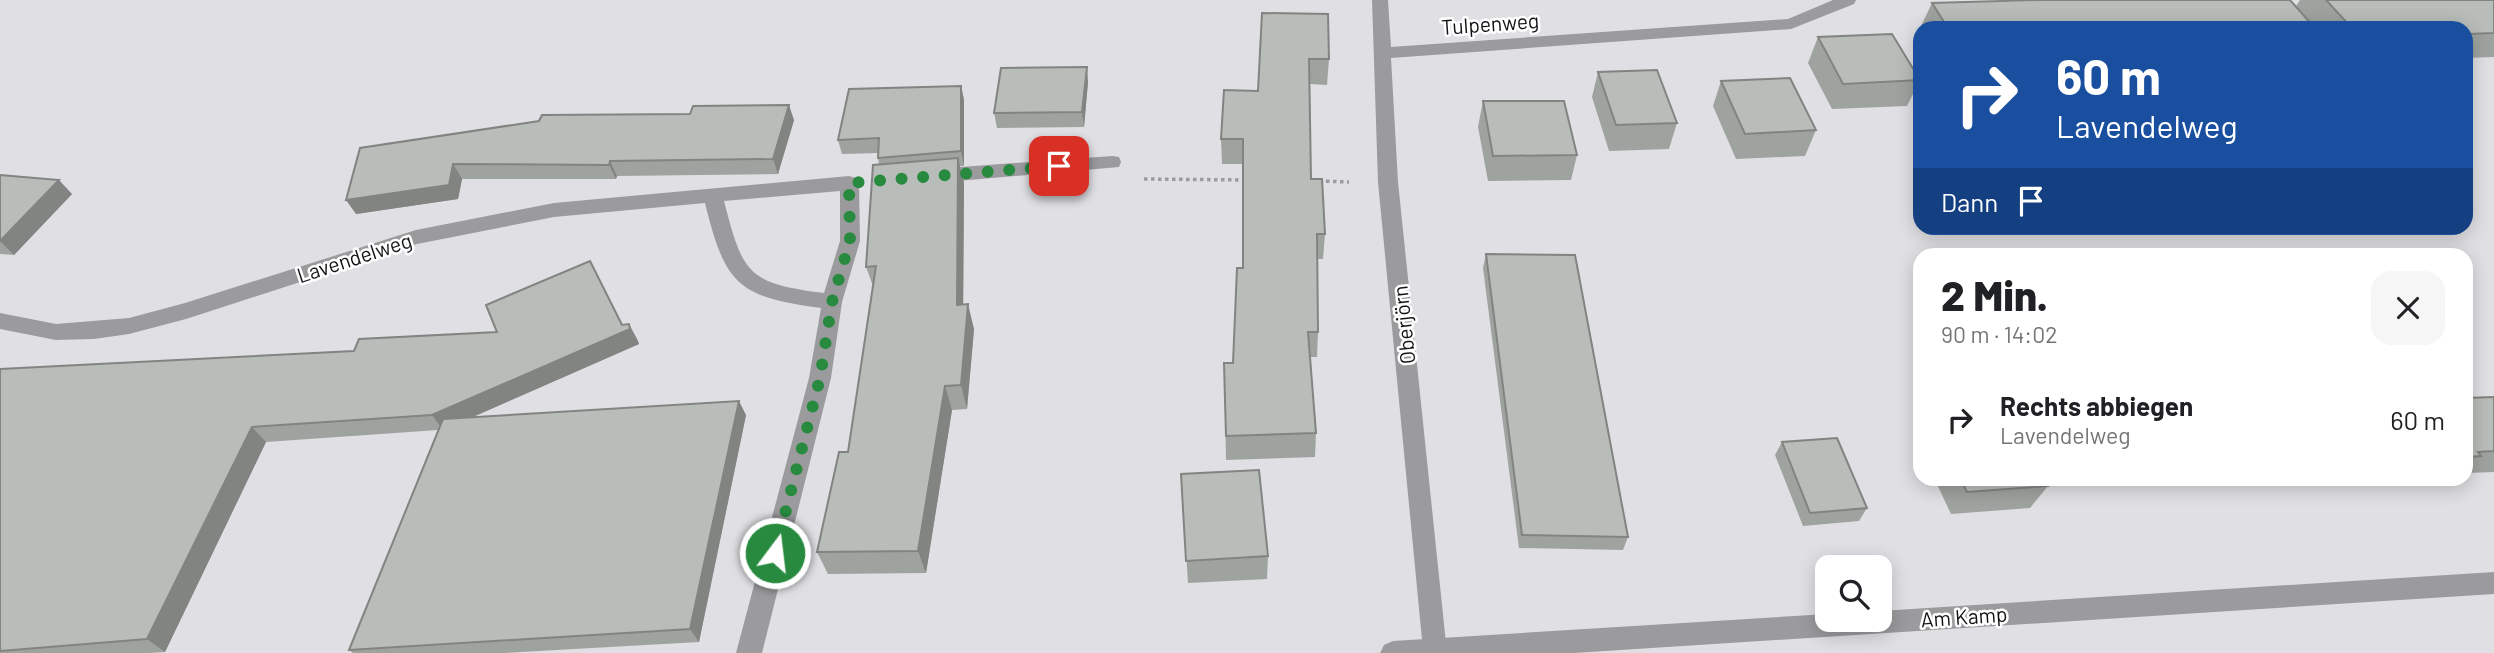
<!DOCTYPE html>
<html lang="de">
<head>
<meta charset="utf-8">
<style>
	:root { --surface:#fff; --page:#f6f6f6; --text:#202124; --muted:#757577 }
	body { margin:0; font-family:Barlow,sans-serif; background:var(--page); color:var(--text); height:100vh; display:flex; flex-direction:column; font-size:26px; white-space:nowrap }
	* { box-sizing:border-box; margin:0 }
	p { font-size:23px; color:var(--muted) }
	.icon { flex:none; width:38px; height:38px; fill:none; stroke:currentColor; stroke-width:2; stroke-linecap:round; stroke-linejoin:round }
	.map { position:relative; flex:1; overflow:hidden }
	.side { position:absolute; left:1913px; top:248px; width:560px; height:238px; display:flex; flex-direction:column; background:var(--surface); border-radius:21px; box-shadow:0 4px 18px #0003 }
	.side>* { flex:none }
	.hud { position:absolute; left:1913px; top:21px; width:560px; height:214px; border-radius:21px; box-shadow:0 4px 18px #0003; background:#1a4fa0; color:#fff; overflow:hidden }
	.fabs { position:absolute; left:1815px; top:555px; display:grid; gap:14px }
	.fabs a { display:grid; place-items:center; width:77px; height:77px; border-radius:14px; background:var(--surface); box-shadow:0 4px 18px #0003; font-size:35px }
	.pin { position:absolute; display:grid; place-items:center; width:60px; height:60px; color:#fff; margin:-30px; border-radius:14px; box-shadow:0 4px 10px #0006 }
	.me { position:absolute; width:77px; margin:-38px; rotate:15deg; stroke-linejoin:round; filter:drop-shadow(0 0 5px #0008) }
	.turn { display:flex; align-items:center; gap:24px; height:147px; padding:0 28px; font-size:32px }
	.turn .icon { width:91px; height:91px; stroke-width:2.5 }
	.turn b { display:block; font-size:49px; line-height:60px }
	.then { display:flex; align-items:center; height:66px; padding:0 28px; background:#0003; gap:14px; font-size:26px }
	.round { display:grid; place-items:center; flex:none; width:74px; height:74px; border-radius:21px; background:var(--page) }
	.headline { display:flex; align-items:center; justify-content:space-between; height:119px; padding:0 28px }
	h1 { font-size:42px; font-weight:800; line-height:52px }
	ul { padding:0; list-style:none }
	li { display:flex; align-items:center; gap:21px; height:105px; padding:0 28px }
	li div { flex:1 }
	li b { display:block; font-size:26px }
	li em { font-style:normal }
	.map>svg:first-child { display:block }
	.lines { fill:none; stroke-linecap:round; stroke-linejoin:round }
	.path { stroke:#9b9a9d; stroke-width:3.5; stroke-dasharray:3.5 3.5; stroke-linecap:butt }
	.minor { fill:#9b9a9c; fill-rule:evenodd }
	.tertiary { fill:#9b9a9c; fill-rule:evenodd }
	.wall { fill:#9fa39f }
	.shaded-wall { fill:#828482 }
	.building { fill:#b9bdb9; stroke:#828482; stroke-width:2 }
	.route { stroke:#278a3f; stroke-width:12; stroke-dasharray:0 21.6 }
	.labels { text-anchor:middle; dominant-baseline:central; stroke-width:5; stroke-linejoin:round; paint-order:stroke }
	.street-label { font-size:21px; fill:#141416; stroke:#fff }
</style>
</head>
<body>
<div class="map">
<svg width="2494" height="653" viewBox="0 0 2494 653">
	<rect width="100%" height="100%" fill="#e0dfe3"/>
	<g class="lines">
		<path class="path" d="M1144 179 1248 180
			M1319 181 1349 182"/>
		<path class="minor" d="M1372 0H1388L1391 47 1788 19 1833 0H1856L1854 4 1791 29 1391 58 1398 182 1447 653H1425L1423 650 1378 182Z
			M1112 156 1119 157 1121 162 1119 167 934 183 927 181 924 176 927 171 934 169Z
			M849 176 856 178 859 183 860 241 842 302 831 378 762 653H736L809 378 821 308C737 297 725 284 705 203L554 217 417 244 186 319 129 334 94 339 56 340 0 329V313L56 324 129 318 185 303 416 230 554 203ZM840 191V241L824 293C747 283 743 274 724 201Z"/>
		<path class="tertiary" d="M2494 572V594L1574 653H1380L1384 645 1393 641 1827 614V620H1880V611Z"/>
	</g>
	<path class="wall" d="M2300 0H2494V57L2466 58V28H1920L1932 3 2296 6Z
		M1262 13 1329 59 1327 85 1310 84 1311 179 1325 234 1323 259H1317L1318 332 1317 357H1310L1316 433 1315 457 1226 460 1224 363H1233L1243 268V164H1222L1221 139 1258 91Z
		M1818 37 1920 80 1907 106 1832 109 1808 63Z
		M1598 72 1677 123 1669 149 1609 151 1592 97Z
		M1721 81 1816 130 1805 156 1736 159 1713 106Z
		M1088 82 1084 127 997 128 994 113Z
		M961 86 964 100V166H960L964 183 963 305 974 329 967 409 952 410 926 573 828 574 817 552 848 452 873 286 866 267 879 164 878 158V153L842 154 838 140Z
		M1483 101 1577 155 1571 180 1488 181 1478 127Z
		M794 120 778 174 617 176 616 179H462L458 199 356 214 360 148Z
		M0 175 72 194 14 255 0 254Z
		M1486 254 1628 537 1623 550 1519 548 1483 268Z
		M590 261 622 325 637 339 639 344 473 417 746 415 699 642 505 653H353L349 650 438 430 266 442 165 652 149 653H0V369L354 351 497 332Z
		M2494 397V472L2466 473V398Z
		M1782 442 1867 508 1859 521 1803 526 1775 455Z
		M1181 474 1268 556 1267 579 1188 583Z
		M1935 480H2109L2046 484 2048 486 2030 508 1951 514Z
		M2386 480H2436L2388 483Z"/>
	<path class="shaded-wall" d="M1087 67 1088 82 1084 127 1082 112Z
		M961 86 964 100V166L961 151Z
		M789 105 794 120 778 174 773 159Z
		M958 158 964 183 963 330 957 305Z
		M610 161 617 176 616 179 609 165Z
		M453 164 462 179 458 199 356 214 346 200Z
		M59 180 72 194 14 255 0 241Z
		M590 261 626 331 629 324 637 339 639 344 443 430 432 415Z
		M968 304 974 329 967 409 961 385Z
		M945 386 952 410 926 573 918 551Z
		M739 401 746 415 699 642 690 629Z
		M252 427 266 442 165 652 147 639Z"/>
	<path class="building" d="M2038 0H2290L2315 28H1948L1932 3Z
		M2326 0H2494V33L2468 34 2466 32V28H2461L2456 23 2351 27Z
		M1262 13 1328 14 1329 59H1309L1311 179H1322L1325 234H1317L1318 332H1308L1316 433 1226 436 1224 363H1233L1237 268H1243V139H1221L1224 90 1258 91Z
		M1892 34 1920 80 1843 84 1818 37Z
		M1087 67 1082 112 994 113 1001 68Z
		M1657 70 1677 123 1616 125 1598 72Z
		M1790 78 1816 130 1745 134 1721 81Z
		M961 86V151L878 158 879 138 838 140 849 89Z
		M1483 101H1564L1577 155 1493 156Z
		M789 105 773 159 610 161 609 165 453 164 449 185 346 200 360 148 539 121 542 115 690 114 693 106Z
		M958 158 957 305 968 304 961 385 945 386 918 551 817 552 839 452H848L876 266 866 267 873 165Z
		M0 175 59 180 0 241Z
		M1486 254 1575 255 1628 537 1522 535Z
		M590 261 622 325 629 324 630 329 432 415 252 427 147 639 0 651V369L354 351 359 339 497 332 486 305Z
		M2494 397V451L2478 452 2481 456 2466 457V398Z
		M739 401 690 629 349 650 443 419Z
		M1837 438 1867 508 1810 513 1782 442Z
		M1259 470 1268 556 1186 561 1181 474Z
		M1961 480H2044L2048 486 1967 492Z"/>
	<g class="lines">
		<path class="route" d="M775 553 820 378 832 302 850 241 849 183 1059 166"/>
	</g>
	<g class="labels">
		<g class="street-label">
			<text transform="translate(1490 23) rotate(-4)">Tulpenweg</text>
			<text transform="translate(354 257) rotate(-18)">Lavendelweg</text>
			<text transform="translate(1403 325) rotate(-96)">Oberjörn</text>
			<text transform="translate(1964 616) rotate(-4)">Am Kamp</text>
		</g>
	</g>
</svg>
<div class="fabs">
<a><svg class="icon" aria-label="search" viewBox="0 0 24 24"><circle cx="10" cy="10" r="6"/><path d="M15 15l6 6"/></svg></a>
</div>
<div class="pin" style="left:1059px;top:166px;background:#d93025"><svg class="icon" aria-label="arrive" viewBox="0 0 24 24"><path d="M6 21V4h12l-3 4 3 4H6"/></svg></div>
<svg class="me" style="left:775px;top:553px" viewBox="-20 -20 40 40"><circle r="17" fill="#278a3f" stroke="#fff" stroke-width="3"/><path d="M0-11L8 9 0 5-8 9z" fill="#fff"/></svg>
<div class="hud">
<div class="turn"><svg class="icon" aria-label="right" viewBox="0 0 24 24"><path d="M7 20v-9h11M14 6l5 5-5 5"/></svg><div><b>60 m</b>Lavendelweg</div></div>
<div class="then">Dann<svg class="icon" aria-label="arrive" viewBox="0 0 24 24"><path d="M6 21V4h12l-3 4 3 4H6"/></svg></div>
</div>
<section class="side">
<div class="headline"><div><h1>2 Min.</h1><p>90 m · 14:02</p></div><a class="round"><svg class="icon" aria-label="close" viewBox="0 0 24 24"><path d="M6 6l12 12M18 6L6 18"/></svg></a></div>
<ul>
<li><svg class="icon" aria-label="right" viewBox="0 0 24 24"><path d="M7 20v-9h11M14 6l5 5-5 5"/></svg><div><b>Rechts abbiegen</b><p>Lavendelweg</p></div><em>60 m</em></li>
</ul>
</section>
</div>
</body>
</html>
